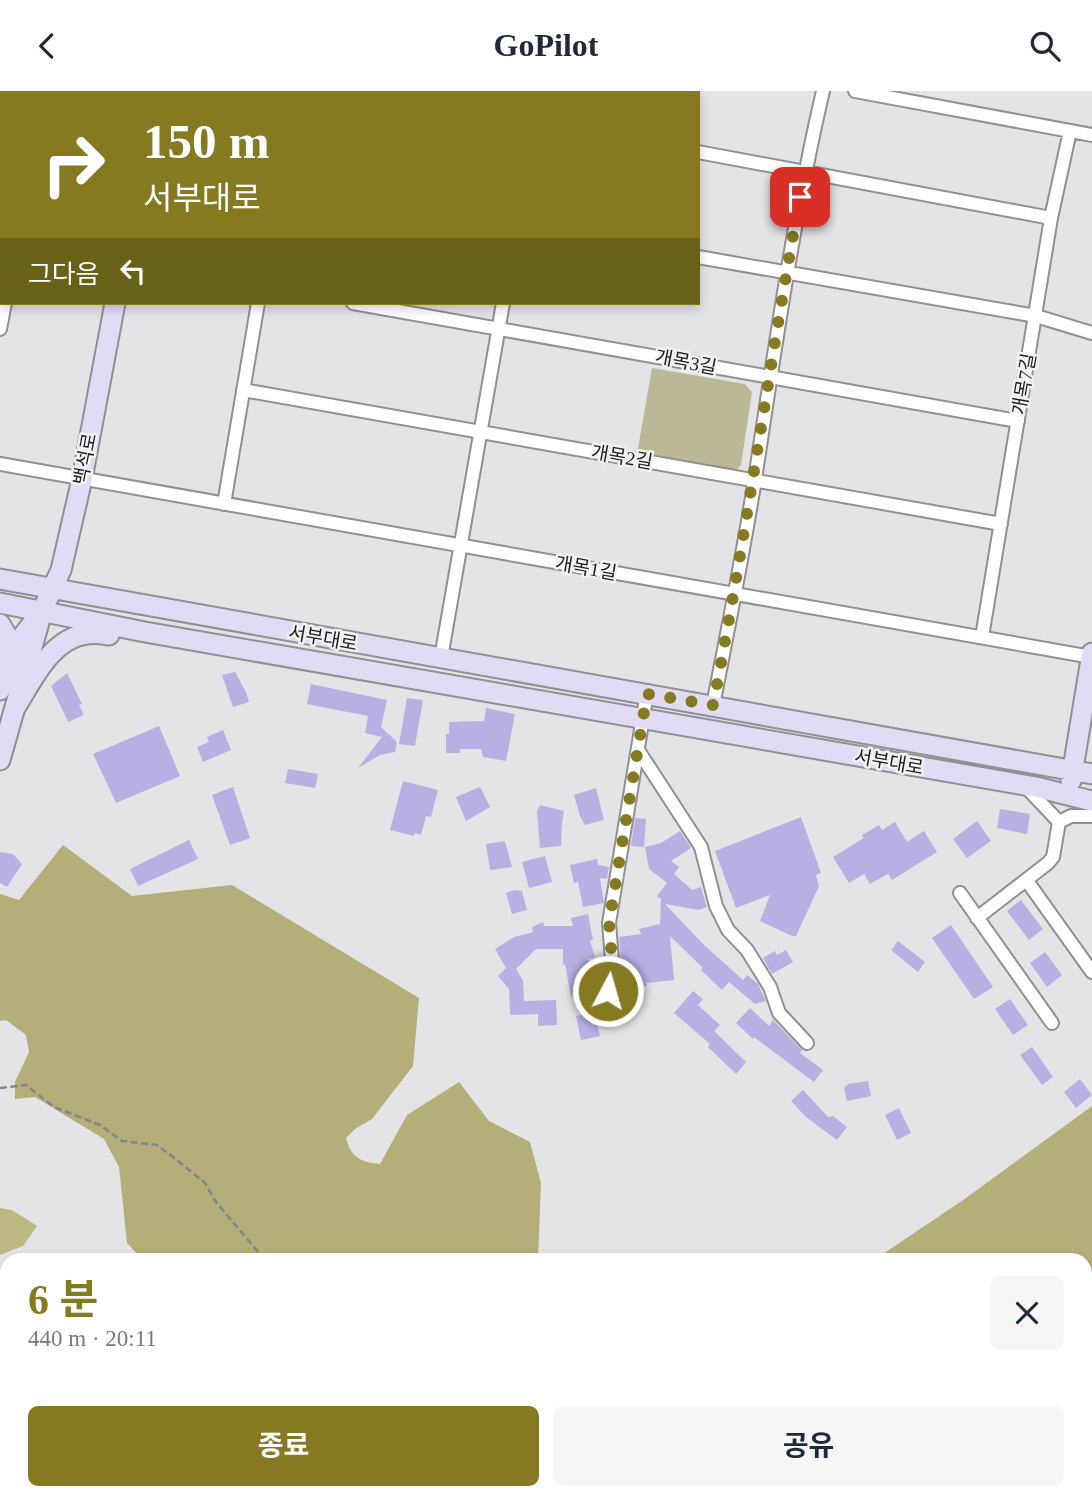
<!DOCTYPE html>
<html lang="ko">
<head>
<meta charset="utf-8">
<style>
	:root { --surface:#fff; --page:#f6f6f7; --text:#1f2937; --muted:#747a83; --accent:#857a20 }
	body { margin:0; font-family:"Times New Roman","Noto Sans KR",serif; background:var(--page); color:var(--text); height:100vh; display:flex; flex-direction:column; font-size:26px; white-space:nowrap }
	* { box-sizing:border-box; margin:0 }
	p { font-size:23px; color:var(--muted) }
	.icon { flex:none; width:38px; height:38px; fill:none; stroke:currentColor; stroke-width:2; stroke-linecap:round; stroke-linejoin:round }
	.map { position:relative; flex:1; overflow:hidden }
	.sheet { position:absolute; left:0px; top:1162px; width:1092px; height:247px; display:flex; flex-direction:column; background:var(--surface); border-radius:21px 21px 0 0; box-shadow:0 4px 10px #0003 }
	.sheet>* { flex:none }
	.hud { position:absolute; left:0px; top:0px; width:700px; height:214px; box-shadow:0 4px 10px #0003; background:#857a20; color:#fff; overflow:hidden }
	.pin { position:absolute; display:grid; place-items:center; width:60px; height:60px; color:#fff; margin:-30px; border-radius:14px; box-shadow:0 4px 10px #0006 }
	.me { position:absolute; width:77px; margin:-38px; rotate:6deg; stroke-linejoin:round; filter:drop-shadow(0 0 5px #0008) }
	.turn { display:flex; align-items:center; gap:24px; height:147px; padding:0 28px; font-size:32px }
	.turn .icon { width:91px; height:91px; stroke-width:2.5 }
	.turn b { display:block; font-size:49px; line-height:60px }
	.then { display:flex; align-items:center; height:66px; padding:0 28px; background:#0003; gap:14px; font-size:26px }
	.round { display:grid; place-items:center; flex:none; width:74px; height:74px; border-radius:10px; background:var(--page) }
	.summary { display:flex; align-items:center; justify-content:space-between; height:119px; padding:0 28px }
	h1 { font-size:42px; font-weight:700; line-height:52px; color:var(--accent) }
	.primary-button { display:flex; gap:14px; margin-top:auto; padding:14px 28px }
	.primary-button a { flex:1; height:80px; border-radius:10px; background:var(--accent); color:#fff; font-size:28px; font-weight:700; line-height:80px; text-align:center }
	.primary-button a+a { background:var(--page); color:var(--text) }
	header { display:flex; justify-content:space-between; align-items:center; height:91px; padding:0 28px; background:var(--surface); font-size:32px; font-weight:700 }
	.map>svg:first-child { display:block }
	.green { fill:#bbb898 }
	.forest { fill:#b4ae78 }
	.water { fill:#beb882 }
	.building { fill:#b8b0e3 }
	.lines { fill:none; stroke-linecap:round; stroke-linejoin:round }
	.lane-casing { stroke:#908f92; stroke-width:10 }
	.street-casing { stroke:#908f92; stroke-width:16 }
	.secondary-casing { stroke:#908f92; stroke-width:23 }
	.path { stroke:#868689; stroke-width:2.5; stroke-dasharray:7 3.5; stroke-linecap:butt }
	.lane { stroke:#fff; stroke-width:6 }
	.street { stroke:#fff; stroke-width:12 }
	.secondary { stroke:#e1dbf6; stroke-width:19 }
	.route { stroke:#857a20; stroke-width:12; stroke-dasharray:0 21.6 }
	.labels { text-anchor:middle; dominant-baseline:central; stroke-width:5; stroke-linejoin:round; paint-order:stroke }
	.street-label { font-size:19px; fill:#202021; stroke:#f2f1f4 }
</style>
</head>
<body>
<header><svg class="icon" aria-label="back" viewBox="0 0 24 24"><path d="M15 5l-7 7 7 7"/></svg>GoPilot<svg class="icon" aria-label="search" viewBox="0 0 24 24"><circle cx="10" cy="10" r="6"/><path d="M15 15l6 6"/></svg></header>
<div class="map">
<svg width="1092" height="1408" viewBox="0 0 1092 1408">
	<rect width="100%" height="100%" fill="#e4e4e7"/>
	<path class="green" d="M652 277 745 293 752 301 741 374 735 381 637 363Z"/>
	<path class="forest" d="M63 754 132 805 232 794 419 907 413 975 372 1028 355 1038 346 1047C351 1067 361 1071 380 1073L407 1024 459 991 489 1030 530 1051 541 1092 538 1169H143L127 1152 119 1076 104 1048 35 1006 15 1008V991L29 961 26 944 6 929 0 930V803L19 809Z
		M1092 1015V1408H280L273 1402H1085V1169H874L966 1107Z
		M7 1223V1402H234L238 1408H0V1224Z"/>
	<path class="water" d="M0 1117 12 1119 37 1135 23 1155 0 1164Z"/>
	<path class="building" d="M235 581 246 601 249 611 233 616 222 584Z
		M67 582 82 613 79 614 84 624 68 631 51 595Z
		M311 593 387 609 381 636 397 651 395 661 380 664 358 677 382 646 365 642 368 625 307 613Z
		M407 607 423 609 415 655 399 653Z
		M486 617 515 623 506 670 483 666 481 658H460V662H446V643H449V631L484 630Z
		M159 635 180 685 116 712 93 663Z
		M223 639 231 659 203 671 197 656 209 651 207 646Z
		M288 678 318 683 315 697 285 692Z
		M403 690 438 699 431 726 426 725 421 744 415 742 414 745 390 739Z
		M233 696 250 747 230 754 212 704Z
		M480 696 490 716 466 730 456 706Z
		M596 697 604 729 585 734 580 725 574 704Z
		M540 714 564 720 562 732 561 755 540 757 537 720Z
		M1000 718 1030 723 1027 743 997 737Z
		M801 726 821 782 816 784 819 795 796 845H792L760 830 770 804 736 817 715 760Z
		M635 727 646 728 644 756 631 755Z
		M977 730 991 750 967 767 953 748Z
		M895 731 907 751 924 740 937 761 892 789 888 783 870 793 864 783 849 792 833 766 864 747 862 744 879 734 882 739Z
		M680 740 691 757 671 770 679 776 674 783 692 799 701 796 707 816 699 819 665 813 704 854 743 889 747 884 758 893 766 910 755 913 729 891 722 899 701 879 703 877 670 845 674 889 646 892 647 895 618 896 621 870 619 846 641 843 639 838 660 833 661 808 657 805 667 792 649 778 645 756 661 752Z
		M189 749 198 768 138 795 130 778Z
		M505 750 512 776 490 779 486 753Z
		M0 761 13 763 22 773 7 796 0 792Z
		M545 765 552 791 529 797 522 771Z
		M597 768 598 774 609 776 607 788 600 787 604 812 583 816 578 791 574 792 570 774Z
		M514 799 522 800 527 819 512 823 506 802Z
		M1021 809 1043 838 1029 849 1007 820Z
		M588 823 593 849 590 850 595 866 587 868 599 883 600 895 582 911 575 906H571L565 873 563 874V858H536L516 878 523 889 524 910 556 909 557 934 538 935V923L510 924 509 898 498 885 506 877 495 858 514 846 533 841 532 836 543 831 544 835H573L571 827Z
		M951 834 993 896 974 908 932 847Z
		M898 850 925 871 918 881 891 859Z
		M786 859 793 871 772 883 763 867 775 860 777 864Z
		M1045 861 1062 884 1047 896 1030 872Z
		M693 900 703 908 698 914 720 934 714 940 746 971 736 983 708 956 710 953 674 922Z
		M1010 908 1028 934 1013 944 995 918Z
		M750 917 769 935 773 929 802 959 800 962 823 979 814 991 754 946 753 948 736 932Z
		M594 921 600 945 581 949 576 925Z
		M1032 956 1053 986 1042 994 1020 964Z
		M1080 988 1092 1004 1076 1017 1064 1001Z
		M868 990 871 1005 847 1010 844 997 848 993Z
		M803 999 828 1026 833 1025 847 1036 837 1049 806 1026 791 1010Z
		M899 1017 911 1042 897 1049 885 1024Z"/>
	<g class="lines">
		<g class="lane-casing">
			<path id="lane" d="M0 1190 7 1189"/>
		</g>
		<g class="street-casing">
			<path id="street" d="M359 0 369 2
				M855 0 1092 44
				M43 2V0
				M296 2V0
				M542 2V0
				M0 48H2
				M698 61 1051 127
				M698 166 1036 225 1092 242
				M353 212 1018 330
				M0 238 5 212
				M243 299 1001 433
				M0 373 1092 566
				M224 413 258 212
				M982 546 1051 127 1070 40
				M441 567 503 212
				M713 614C728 539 743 464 755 388 775 258 793 129 823 0
				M638 659 701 756 716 815 728 839 747 859 770 896 779 922 807 952
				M1059 731 1071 725H1092
				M1027 790 1092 881
				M960 802 1052 932
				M977 827 1048 772 1053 766 1059 731 1025 695
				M608 900 612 869 609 832 647 602"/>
		</g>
		<g class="secondary-casing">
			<path id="secondary" d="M156 2V0
				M0 488 1092 683
				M0 512 145 541 1036 696 1092 710
				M0 533 7 545 5 571
				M0 599 21 547 42 520 61 479 82 388 115 212
				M15 617C32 590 51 547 87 543 94 542 102 543 109 544
				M0 669 40 528
				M1071 690 1092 562"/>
		</g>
		<path class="path" d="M0 997 26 994 54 1016 100 1034 122 1050 157 1054 173 1066 205 1092 216 1111 265 1169
			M386 1402V1408"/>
		<use href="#lane" class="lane"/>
		<use href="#street" class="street"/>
		<use href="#secondary" class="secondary"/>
	</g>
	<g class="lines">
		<path class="route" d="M608 900 612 869 609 832 647 603 713 614C746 445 769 275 800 106"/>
	</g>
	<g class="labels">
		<g class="street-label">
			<text transform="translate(686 271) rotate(11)">개목3길</text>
			<text transform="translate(1024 293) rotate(-80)">개목7길</text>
			<text transform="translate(622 366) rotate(10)">개목2길</text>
			<text transform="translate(85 368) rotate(-79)">백석로</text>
			<text transform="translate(586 477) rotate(10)">개목1길</text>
			<text transform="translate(323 547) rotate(10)">서부대로</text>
			<text transform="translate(889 671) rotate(10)">서부대로</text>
		</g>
	</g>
</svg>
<div class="pin" style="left:800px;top:106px;background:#d93025"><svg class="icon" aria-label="arrive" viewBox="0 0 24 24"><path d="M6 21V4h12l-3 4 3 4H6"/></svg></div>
<svg class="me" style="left:608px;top:900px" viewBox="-20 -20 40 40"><circle r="17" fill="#857a20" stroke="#fff" stroke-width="3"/><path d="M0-11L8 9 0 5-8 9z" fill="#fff"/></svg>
<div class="hud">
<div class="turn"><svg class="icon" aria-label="right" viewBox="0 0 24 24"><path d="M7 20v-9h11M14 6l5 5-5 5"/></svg><div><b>150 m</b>서부대로</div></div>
<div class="then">그다음<svg class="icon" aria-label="left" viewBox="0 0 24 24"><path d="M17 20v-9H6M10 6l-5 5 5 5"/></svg></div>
</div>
<section class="sheet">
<div class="summary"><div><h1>6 분</h1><p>440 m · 20:11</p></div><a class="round"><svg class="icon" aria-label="close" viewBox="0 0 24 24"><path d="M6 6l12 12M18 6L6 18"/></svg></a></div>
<div class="primary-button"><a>종료</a><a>공유</a></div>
</section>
</div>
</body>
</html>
